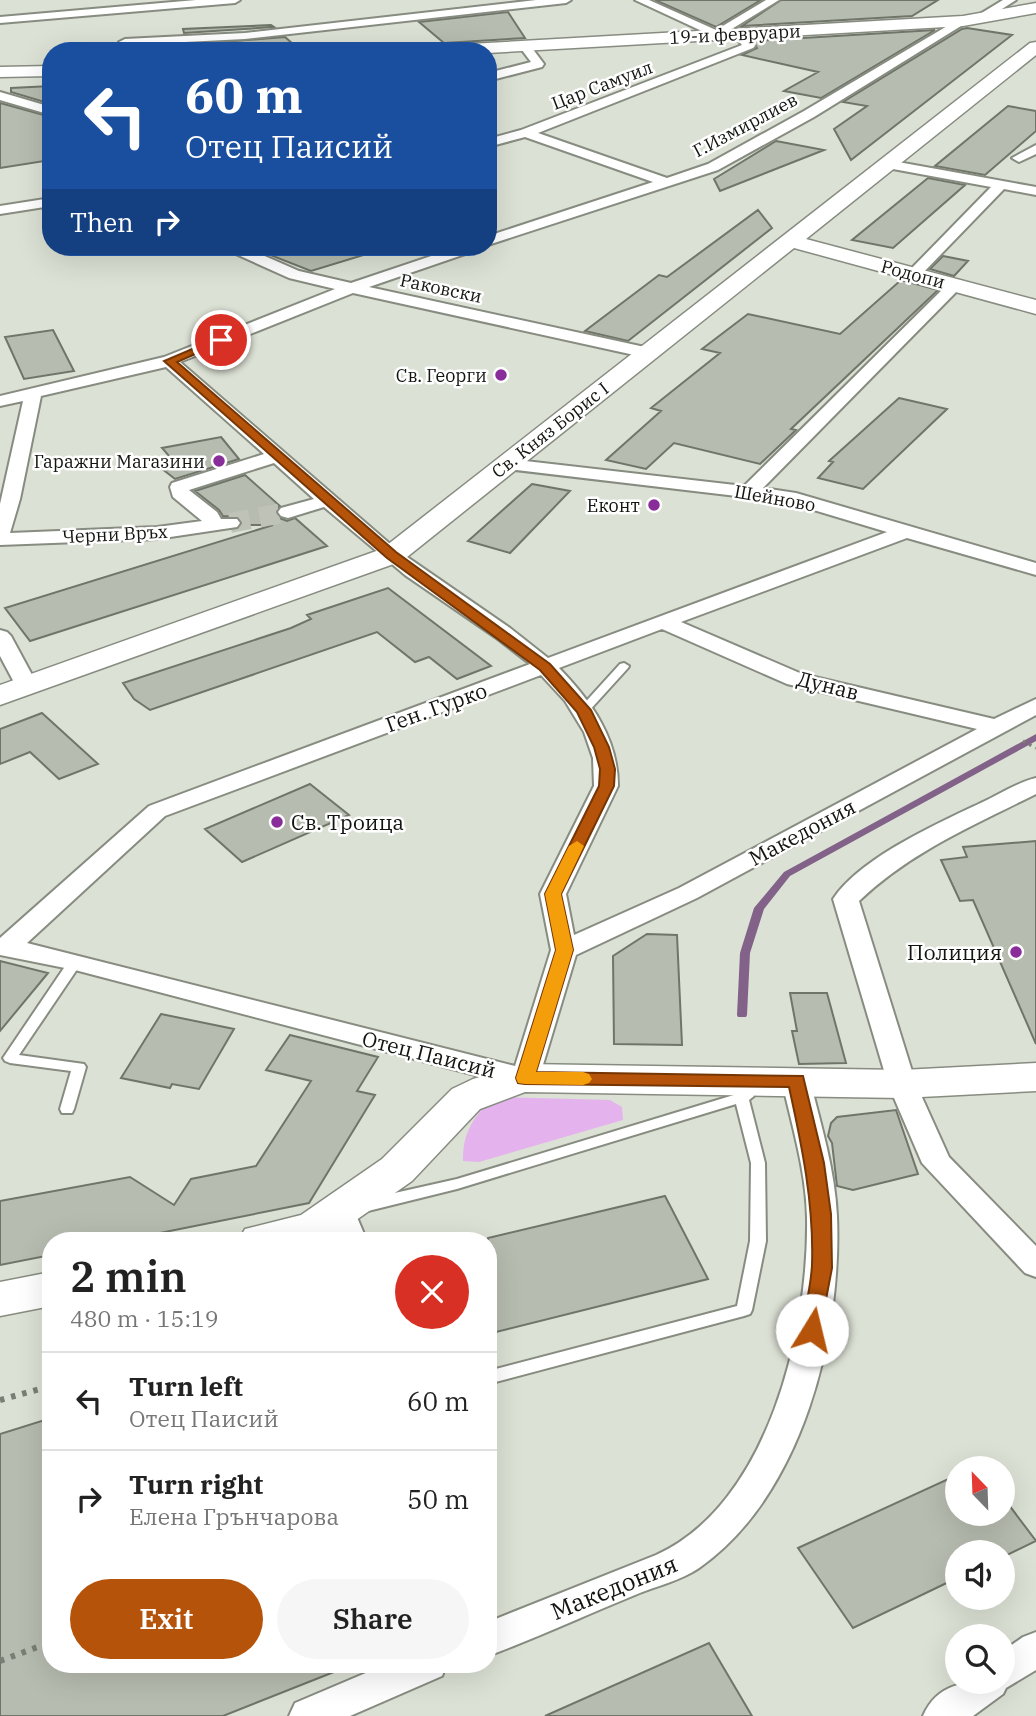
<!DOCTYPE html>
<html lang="en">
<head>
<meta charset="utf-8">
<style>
	:root { --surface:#fff; --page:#f6f6f6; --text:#222; --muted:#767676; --line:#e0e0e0; --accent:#b45309 }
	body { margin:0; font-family:"IBM Plex Serif",serif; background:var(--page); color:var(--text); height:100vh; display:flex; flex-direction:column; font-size:26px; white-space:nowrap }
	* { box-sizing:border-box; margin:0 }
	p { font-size:23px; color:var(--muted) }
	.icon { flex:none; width:38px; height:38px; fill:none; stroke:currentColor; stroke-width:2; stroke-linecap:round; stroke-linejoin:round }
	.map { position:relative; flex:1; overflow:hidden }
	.details { position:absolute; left:42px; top:1232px; width:455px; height:441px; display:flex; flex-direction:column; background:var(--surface); border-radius:28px; box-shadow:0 7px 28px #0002 }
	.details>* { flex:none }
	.guide { position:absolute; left:42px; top:42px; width:455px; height:214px; border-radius:28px; box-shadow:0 7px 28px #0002; background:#1a4fa0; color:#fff; overflow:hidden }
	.needle { width:46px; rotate:337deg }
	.controls { position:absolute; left:945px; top:1456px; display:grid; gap:14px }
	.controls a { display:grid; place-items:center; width:70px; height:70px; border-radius:50%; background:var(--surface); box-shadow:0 7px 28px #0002; font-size:35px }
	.pin { position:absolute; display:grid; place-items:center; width:60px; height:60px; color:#fff; margin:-30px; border:4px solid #fff; border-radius:50%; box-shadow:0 2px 7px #0007 }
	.me { position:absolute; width:77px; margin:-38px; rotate:9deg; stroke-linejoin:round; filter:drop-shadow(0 0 5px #0008) }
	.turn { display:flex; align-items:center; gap:24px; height:147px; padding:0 28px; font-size:32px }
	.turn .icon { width:91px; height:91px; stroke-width:2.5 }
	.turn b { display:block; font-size:49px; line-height:60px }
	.then { display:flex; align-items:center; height:66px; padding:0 28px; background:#0003; gap:14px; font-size:26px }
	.round { display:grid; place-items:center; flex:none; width:74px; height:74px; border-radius:37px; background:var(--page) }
	.headline { display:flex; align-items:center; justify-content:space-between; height:119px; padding:0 28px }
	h1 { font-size:42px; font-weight:600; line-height:52px }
	.cta { display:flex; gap:14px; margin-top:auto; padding:14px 28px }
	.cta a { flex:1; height:80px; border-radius:42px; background:var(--accent); color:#fff; font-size:28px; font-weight:600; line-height:80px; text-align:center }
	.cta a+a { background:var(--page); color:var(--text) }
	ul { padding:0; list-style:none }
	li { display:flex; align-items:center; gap:21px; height:98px; padding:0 28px; border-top:2px solid var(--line) }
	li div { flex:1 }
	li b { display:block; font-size:26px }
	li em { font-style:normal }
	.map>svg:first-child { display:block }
	.green { fill:#e4b3ee }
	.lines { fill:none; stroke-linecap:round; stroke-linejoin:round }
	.stream { fill:#826288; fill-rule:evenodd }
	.building { fill:#b7bcb0; stroke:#70756a; stroke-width:2 }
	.street-tunnel { stroke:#bec2b7; stroke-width:20; stroke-dasharray:20 10; stroke-linecap:butt }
	.lane-casing { stroke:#878c81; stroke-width:4 }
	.street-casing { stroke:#878c81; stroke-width:4 }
	.secondary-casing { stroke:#878c81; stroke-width:3 }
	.path-far1 { stroke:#7a7e75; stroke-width:3.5; stroke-dasharray:2.5 4.5; stroke-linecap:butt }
	.path { stroke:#7a7e75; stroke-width:6; stroke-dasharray:4.5 7; stroke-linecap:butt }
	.lane { fill:#fff; fill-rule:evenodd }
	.street { fill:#fff; fill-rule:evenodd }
	.secondary { fill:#fff; fill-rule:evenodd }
	.route { fill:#b45309; stroke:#753606; stroke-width:2 }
	.slow { fill:#f59e0b }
	.poi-dot { fill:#882d99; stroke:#fff; stroke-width:2.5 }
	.labels { text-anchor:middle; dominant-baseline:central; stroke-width:5; stroke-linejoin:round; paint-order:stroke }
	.far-street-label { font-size:18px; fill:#121410; stroke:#fff }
	.far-poi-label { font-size:18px; fill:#121410; stroke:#fff; text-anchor:end }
	.street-label { font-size:21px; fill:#121410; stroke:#fff }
	.poi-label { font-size:21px; fill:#121410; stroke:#fff; text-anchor:start }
	.near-street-label { font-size:24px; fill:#121410; stroke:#fff }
</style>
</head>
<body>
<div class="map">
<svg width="1036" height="1716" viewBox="0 0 1036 1716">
	<rect width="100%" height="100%" fill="#dce1d5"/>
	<path class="green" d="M494 1097 610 1100 622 1107 623 1120 479 1162 463 1161C462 1133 474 1116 494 1097Z"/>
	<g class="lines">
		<path class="stream" d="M1036 734V741L790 876 764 909 750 953 747 1015 746 1017H738L737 1015 740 953 754 908 784 872Z"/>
	</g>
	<path class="building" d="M655 0H761L716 27Z
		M781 0H938L912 16 742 26Z
		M508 12 525 38 444 43 419 22Z
		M271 25 274 27 184 33 183 29Z
		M967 28 1012 35 851 160 834 129 867 106 843 102 962 29Z
		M935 30 821 98 784 91 818 72 742 55 757 48 753 41Z
		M285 37 301 51H184V45Z
		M51 86V104L11 92V88Z
		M0 103 51 117V160L0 168Z
		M1008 106 1036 111V131L985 175 935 166Z
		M776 141 824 150 720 191 714 179Z
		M928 178 965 185 893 248 852 240Z
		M758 210 772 228 628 341 585 331 659 275 667 277Z
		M250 247H369L370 253 311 271Z
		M943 256 968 261 954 276 930 269Z
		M901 280 938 290 791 429 796 430 760 464 674 443 646 469 606 460 661 411 651 408 720 353 702 349 748 314 840 334Z
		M53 330 74 371 24 379 5 337Z
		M899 398 947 409 863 489 818 478 833 462 829 461Z
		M221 437 239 459 175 479 161 468 177 465 162 448Z
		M245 475 280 506 275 512 279 518 287 521 295 518 327 546 30 641 5 608 273 525H242L239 517 223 516 219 510 195 491Z
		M532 484 570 491 510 553 468 541Z
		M388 588 491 666 457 679 429 657 415 662 377 632 150 710 134 699 123 683 291 628 311 619 307 615Z
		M42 713 98 764 59 779 30 752 0 764V729Z
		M310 784 349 815 242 862 205 829Z
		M1036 841V1044L973 900 960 901 941 860 967 857 963 847Z
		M647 934 677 935 682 1045 614 1044 613 956Z
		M0 961 48 973 0 1031Z
		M790 993H827L846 1063 799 1064 792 1031H797Z
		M161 1014 234 1029 199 1089 172 1084 170 1088 121 1078Z
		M290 1035 378 1057 357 1091 375 1095 309 1203 120 1241H51V1255L0 1265V1201L130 1177 174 1205 191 1179 256 1166 311 1081 266 1070Z
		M896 1110 918 1174 853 1190 837 1186 832 1143 828 1136 831 1123 837 1117Z
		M665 1196 708 1279 488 1334V1238Z
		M51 1418V1664L349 1666 223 1716H0V1434Z
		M957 1475V1514H1003V1497L1036 1541 1003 1557V1552H957V1578L853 1628 798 1548Z
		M709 1643 752 1716H545Z"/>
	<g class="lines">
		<path class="street-tunnel" d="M230 523 288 512"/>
		<g class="lane-casing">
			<path id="lane" d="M624 663 629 666 628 668 588 712H580L578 710 580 708 620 664Z
				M75 958 82 962 19 1055 84 1064 86 1067 74 1109 72 1113H62L60 1109 71 1071 10 1063 5 1061 3 1058 70 959Z
				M747 1091 752 1093 754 1096 749 1100 765 1163 766 1241 752 1310 750 1314 744 1316 488 1384V1371L737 1306 750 1241 751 1163 736 1104 457 1189 368 1211 363 1209 361 1205 363 1201 368 1199 457 1179Z"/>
		</g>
		<g class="street-casing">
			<path id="street" d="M196 0H240L235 3 0 23V17Z
				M536 0H571L566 3 245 39 125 45 119 42 125 39 245 33Z
				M635 0H649L716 30 766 0H779L717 38Z
				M1003 0H1016L988 18H980V14Z
				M959 19 969 21 814 117 718 170 488 245V236L653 182 525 137 488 147V139L521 130 742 45 731 33 741 31 755 46 753 48 538 133 667 178 708 164 804 111Z
				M521 44H529L544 64 542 67 488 81V73L531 62 519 46Z
				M0 92 51 107V115L0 100Z
				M1036 145V154L1019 162 1012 158Z
				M887 160 1036 187V195L1004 189 919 277H909L906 274 909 271 991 187 882 167 880 164Z
				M51 198V206L0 214V206Z
				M225 247H244L299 271 351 283 458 247H479L477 250 369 287 654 349 656 353 648 358 353 293 180 362 397 550 510 628 548 658 887 532 787 502 507 469 501 468 498 464 501 460 507 459 744 486 950 282H960L963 285 960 288 763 488 796 493 1036 563V575L907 538 681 622 802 674 994 719 1036 699V715L697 898 576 955 539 1078 535 1085 525 1088 75 970 0 955V938L149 806 530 664 495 637 405 575 324 507 288 518 281 516 278 512 281 508 314 499 274 463 189 490 217 512 221 519H237L240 523 237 527 157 539 0 545V504L23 401 0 406V396L164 357 335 289 289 278 227 250ZM166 367 264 454 172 483 170 487 173 497 202 521 157 527 10 533 20 499 41 396ZM662 629 787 684 977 729 679 888 574 935 566 894 618 786C618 738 591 701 559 668ZM541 675 565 701 584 732 593 758 594 786 540 894 551 950 515 1066 27 943 165 816Z
				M0 630 7 632 11 636 38 686 35 691H19L16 686 0 656Z
				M1036 778V794C974 825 910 852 859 901L916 1084 949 1157 1036 1246V1277L1025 1273 922 1163 888 1084 833 899C862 856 941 822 987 800 1003 792 1019 782 1036 778Z
				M796 1071 806 1074 810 1081C821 1125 835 1170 837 1216 842 1335 802 1496 699 1568 680 1581 656 1586 635 1595 586 1615 538 1637 488 1656V1622L656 1555C769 1504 809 1329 807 1217 806 1171 792 1126 782 1081L786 1074Z
				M340 1200 351 1203 367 1241H337L325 1211 329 1203Z
				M1036 1632V1670L1006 1688 1003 1694 973 1716H923C939 1680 969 1682 1003 1682V1651L1023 1637Z
				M387 1664H447L442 1676 350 1716H289L295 1703Z"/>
		</g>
		<g class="secondary-casing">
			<path id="secondary" d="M1036 3V13L963 26 488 53V51H425L433 46 963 16Z
				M1036 42V55L806 239 1036 300V314L794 248 402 561 0 705V685L382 549 1030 43Z
				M51 66V76L0 77V67Z
				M1036 1063V1091L902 1098 525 1092 480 1109 412 1181 329 1239 238 1241 245 1229 301 1215 382 1159 452 1089 473 1079 525 1064 902 1070Z
				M51 1272V1306L0 1316V1282Z"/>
		</g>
		<path class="path-far1" d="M1023 741 1036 748"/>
		<path class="path" d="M0 1400 51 1386
			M0 1661 51 1642"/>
		<use href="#lane" class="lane"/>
		<use href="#street" class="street"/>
		<use href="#secondary" class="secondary"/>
	</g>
	<path class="route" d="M218 338 227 340 177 362 396 552 550 664 591 710 609 747 615 769 614 786 561 894 573 950 536 1072 803 1076 824 1163 831 1214 832 1268 819 1336 812 1338 804 1336 801 1330C805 1309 811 1287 812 1265 814 1204 802 1146 789 1087L525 1084 518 1083 516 1078 556 950 545 894 599 786 600 769 594 747 577 712 540 670 387 558 164 361Z"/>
	<path class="slow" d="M577 841 584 846 561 894 573 950 536 1072H583L589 1074 592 1079 589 1083 583 1085 525 1084 518 1083 516 1078 556 950 545 894 569 846Z"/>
	<g class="poi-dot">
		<circle cx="501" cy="375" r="7"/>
		<circle cx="219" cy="461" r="7"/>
		<circle cx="654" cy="505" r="7"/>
		<circle cx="277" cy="822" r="7"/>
		<circle cx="1016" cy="952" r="7"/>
	</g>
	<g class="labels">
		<g class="far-street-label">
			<text transform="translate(735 34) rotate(-3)">19-и февруари</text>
			<text transform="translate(602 85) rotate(-21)">Цар Самуил</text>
			<text transform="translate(745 125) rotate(-28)">Г.Измирлиев</text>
			<text transform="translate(913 274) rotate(15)">Родопи</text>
			<text transform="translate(441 288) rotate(12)">Раковски</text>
			<text transform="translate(550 430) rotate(-38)">Св. Княз Борис I</text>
			<text transform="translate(775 498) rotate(10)">Шейново</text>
			<text transform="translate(115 534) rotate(-3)">Черни Връх</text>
		</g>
		<g class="far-poi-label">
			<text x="487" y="375">Св. Георги</text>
			<text x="205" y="461">Гаражни Магазини</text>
			<text x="640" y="505">Еконт</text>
		</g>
		<g class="street-label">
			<text transform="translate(828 685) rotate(14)">Дунав</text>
			<text transform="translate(436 707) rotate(-20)">Ген. Гурко</text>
			<text transform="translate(802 832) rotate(-28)">Македония</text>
			<text transform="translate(429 1054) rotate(14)">Отец Паисий</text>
		</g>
		<g class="poi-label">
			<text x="291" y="822">Св. Троица</text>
			<text x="1002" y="952" text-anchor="end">Полиция</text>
		</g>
		<g class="near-street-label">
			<text transform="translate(614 1587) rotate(-22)">Македония</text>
		</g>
	</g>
</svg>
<div class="controls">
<a><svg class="needle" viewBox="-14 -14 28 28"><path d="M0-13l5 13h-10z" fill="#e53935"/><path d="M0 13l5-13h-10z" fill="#767676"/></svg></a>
<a><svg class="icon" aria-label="sound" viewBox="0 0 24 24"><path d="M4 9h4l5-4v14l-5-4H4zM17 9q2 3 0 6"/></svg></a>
<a><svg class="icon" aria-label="search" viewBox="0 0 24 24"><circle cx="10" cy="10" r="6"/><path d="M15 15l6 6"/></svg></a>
</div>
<div class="pin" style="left:221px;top:340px;background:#d93025"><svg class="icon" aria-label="arrive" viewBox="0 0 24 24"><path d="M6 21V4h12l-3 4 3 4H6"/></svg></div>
<svg class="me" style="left:812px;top:1330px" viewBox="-20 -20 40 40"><circle r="19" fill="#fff"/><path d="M0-13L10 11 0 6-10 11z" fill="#b45309"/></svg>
<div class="guide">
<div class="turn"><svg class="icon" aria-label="left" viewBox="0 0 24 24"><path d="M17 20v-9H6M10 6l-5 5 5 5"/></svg><div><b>60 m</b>Отец Паисий</div></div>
<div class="then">Then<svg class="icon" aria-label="right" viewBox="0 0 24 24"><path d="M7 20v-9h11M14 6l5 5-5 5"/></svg></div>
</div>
<section class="details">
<div class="headline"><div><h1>2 min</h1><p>480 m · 15:19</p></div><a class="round" style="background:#d93025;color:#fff"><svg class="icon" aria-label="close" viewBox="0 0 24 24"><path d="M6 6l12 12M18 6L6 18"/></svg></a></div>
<ul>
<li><svg class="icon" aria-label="left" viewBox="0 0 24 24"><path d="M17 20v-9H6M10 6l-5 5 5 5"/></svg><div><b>Turn left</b><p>Отец Паисий</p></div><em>60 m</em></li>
<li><svg class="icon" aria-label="right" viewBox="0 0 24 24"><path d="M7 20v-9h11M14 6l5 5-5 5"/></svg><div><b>Turn right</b><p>Елена Грънчарова</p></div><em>50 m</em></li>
</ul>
<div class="cta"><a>Exit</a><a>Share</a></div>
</section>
</div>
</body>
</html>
